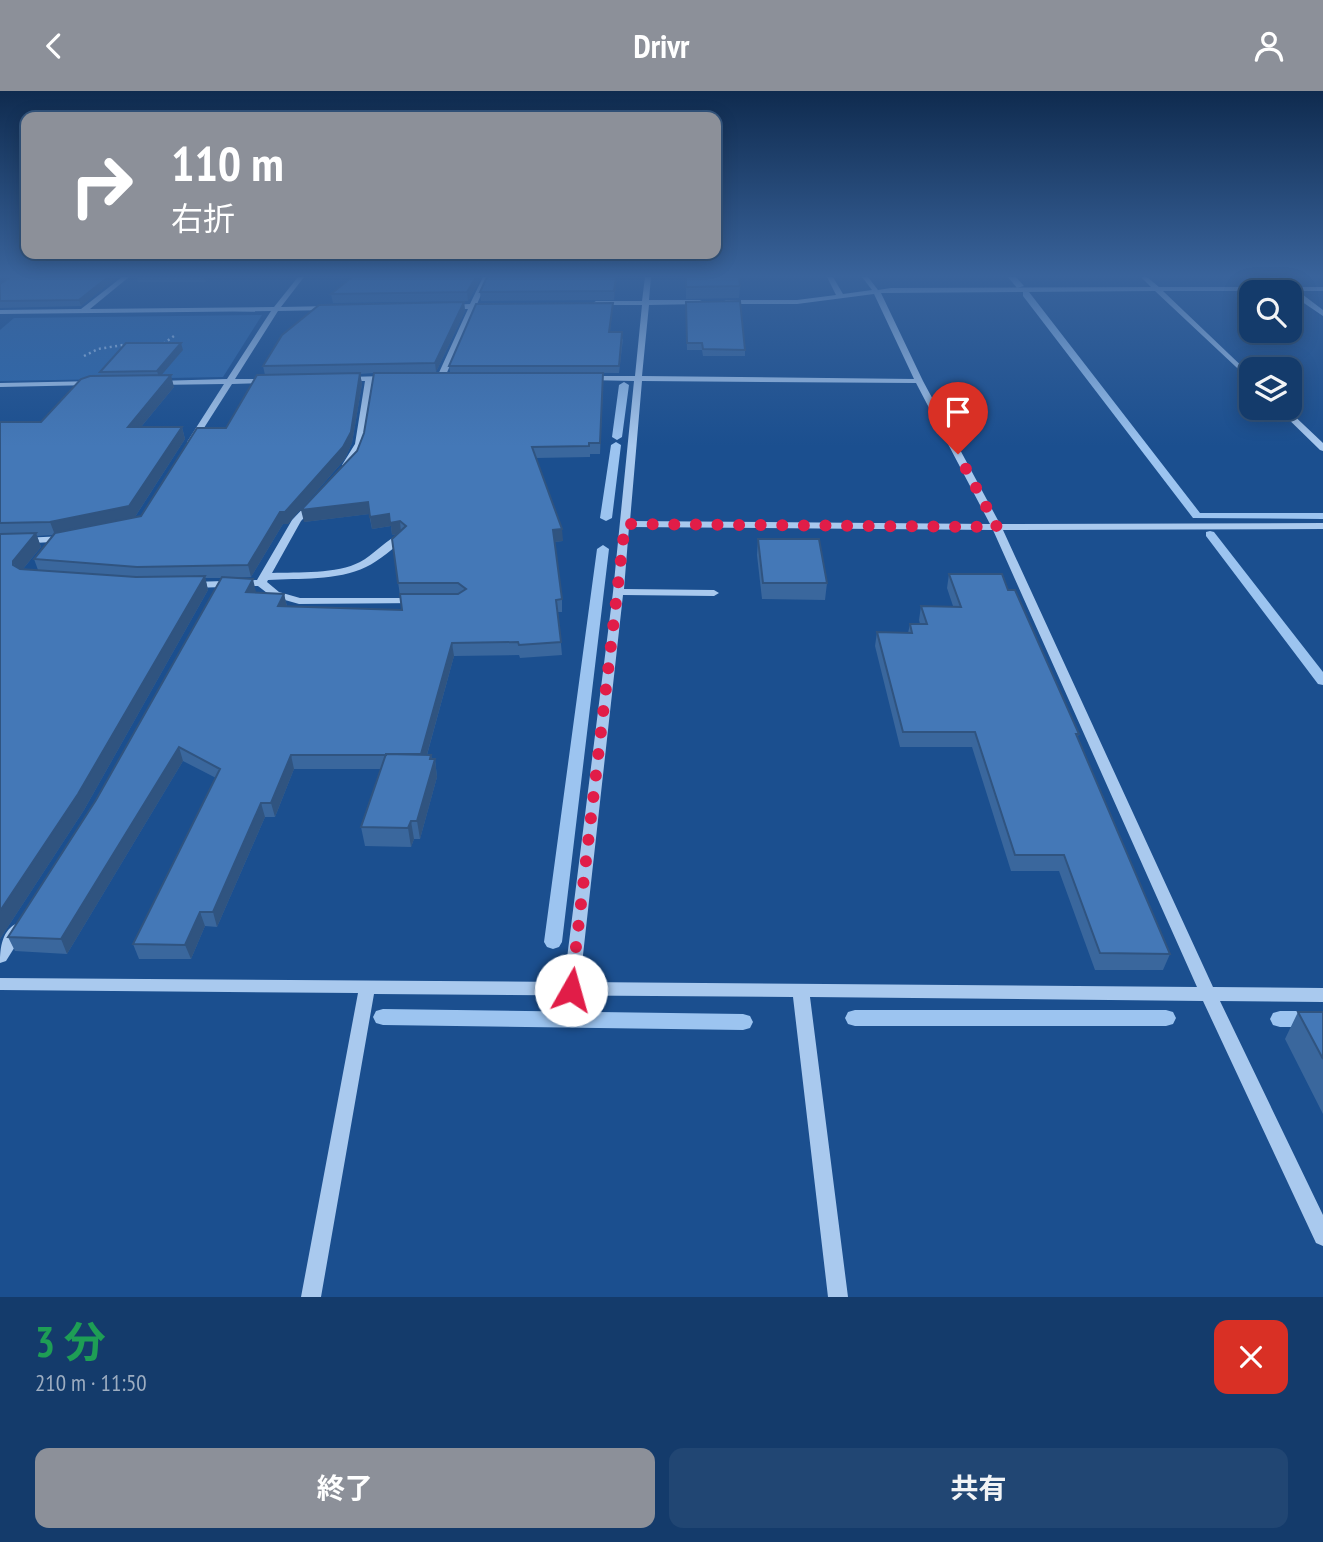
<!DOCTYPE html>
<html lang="ja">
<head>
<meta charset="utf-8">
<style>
	:root { --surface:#143b6b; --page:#214673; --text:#f1f3f6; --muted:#9dadc1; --line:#33557e; --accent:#8c9099 }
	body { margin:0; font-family:"PT Sans Narrow","Noto Sans JP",sans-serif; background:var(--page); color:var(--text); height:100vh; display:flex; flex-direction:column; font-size:26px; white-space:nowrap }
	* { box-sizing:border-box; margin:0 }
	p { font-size:23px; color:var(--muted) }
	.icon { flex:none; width:38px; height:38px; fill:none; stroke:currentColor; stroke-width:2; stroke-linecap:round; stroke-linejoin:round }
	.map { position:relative; height:1206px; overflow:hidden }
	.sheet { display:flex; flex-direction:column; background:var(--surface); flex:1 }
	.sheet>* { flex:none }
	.guide { position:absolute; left:21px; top:21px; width:700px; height:147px; border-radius:14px; box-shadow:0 4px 18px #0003,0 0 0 2px var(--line); background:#8c9099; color:#fff; overflow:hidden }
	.tools { position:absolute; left:1239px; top:189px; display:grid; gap:14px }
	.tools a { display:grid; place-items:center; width:63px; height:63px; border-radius:14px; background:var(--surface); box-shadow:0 4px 18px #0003,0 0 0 2px var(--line); font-size:35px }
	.pin { position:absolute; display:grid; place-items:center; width:60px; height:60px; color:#fff; margin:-72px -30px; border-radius:50% 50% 50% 0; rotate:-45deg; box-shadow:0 0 7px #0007 }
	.pin .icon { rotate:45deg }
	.me { position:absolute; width:77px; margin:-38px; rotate:7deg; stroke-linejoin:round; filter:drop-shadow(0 0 5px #0008) }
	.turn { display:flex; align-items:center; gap:24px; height:147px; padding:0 35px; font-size:32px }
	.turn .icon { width:91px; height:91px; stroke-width:2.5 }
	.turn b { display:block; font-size:49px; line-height:60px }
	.round { display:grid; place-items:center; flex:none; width:74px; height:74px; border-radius:14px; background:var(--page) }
	.overview { display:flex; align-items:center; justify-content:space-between; height:119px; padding:0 35px }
	h1 { font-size:42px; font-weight:700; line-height:52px; color:#1e9e55 }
	.cta { display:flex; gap:14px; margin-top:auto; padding:14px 35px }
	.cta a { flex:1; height:80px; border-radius:14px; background:var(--accent); color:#fff; font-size:28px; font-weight:700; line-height:80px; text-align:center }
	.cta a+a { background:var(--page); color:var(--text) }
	header { display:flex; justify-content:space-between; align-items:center; height:91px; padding:0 35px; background:var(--accent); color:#fff; font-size:32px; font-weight:700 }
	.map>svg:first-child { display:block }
	.green { fill:#2e69ad }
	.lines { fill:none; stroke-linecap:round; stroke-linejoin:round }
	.stream { fill:#9cc4f0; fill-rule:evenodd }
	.path { stroke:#a9c9ee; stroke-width:2.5; stroke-dasharray:2 3.5; stroke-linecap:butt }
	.minor { fill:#a9c9ee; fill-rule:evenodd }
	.wall { fill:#3a679d; fill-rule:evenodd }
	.shaded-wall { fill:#305480 }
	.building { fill:#4478b7; stroke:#305480; stroke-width:2 }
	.route { stroke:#e11d48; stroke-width:12; stroke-dasharray:0 21.6 }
</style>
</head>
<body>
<header><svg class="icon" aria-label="back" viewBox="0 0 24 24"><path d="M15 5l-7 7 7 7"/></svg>Drivr<svg class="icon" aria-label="person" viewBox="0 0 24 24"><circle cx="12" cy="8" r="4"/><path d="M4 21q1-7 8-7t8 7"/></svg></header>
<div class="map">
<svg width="1323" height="1206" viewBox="0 0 1323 1206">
	<rect width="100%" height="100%" fill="#1b4f8f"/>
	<path class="green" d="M262 224 223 286 0 290V239L14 227Z"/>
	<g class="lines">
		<path class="stream" d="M1008 186H1016L1024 195 1017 197Z
			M1269 186H1278L1289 194 1282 196Z
			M1292 200H1298L1323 219V225L1292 204Z
			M1023 201H1029L1200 422H1323V428L1193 427 1023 205Z
			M624 291 629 294 622 346 617 349 612 346 619 294Z
			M616 351 621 354 612 427 606 430 600 427 611 354Z
			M1210 440 1214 441 1323 581V594L1318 593 1206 445V441Z
			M603 454 609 458 562 851 559 856 553 858 547 856 544 851 597 458Z
			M383 918 743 923 750 925 753 931 750 937 743 939 383 934 376 932 373 926 376 920Z
			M855 919H1166L1173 921 1176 927 1173 933 1166 935H855L848 933 845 927 848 921Z
			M1280 920H1323V936H1280L1273 934 1270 928 1273 922Z"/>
		<path class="path" d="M159 256 174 245
			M84 265 98 258 129 253"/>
		<path class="minor" d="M122 186H129L90 218 274 216 298 186H304L281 216 330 215 333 217 330 219 278 220 235 288H268L272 290 268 292 232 293 195 351 191 354 187 351 224 293 156 294 152 292 156 290 227 288 271 220 0 223V219L81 218Z
			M483 186H489L477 213H491L494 215 491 217H475L445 286 438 288 437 286 468 218H449L446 216 449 214 470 213Z
			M645 186H651L649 209H700L703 211 700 213 649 214 642 285 914 288 874 203 797 213H726L723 211 726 209H797L836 204 827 186H833L843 203 872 199 862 186H868L878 199 891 197 1151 196 1141 186H1147L1159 196H1323V200H1163L1251 284V290L1155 200 881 202 923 290 1000 433 1323 432V438L1003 439 1213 896 1323 897V911L1220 910 1323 1124V1155L1316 1152 1203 910 810 906 848 1206H828L793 906 374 903 321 1206H301L358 902 0 899V887L564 891 613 501 634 290 587 289 583 287 587 285H635L642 214H596L593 212 596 210H642ZM642 290 916 292 990 433 630 430ZM629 436 993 439 1197 896 580 891 623 504 714 505 719 502 714 499 624 498Z
			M387 285H390V289L373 290 363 353 350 376H344L342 374 355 353 365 290H345L341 288 345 286Z
			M96 290V294H93L0 296V292Z
			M1277 317H1286L1323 352V360L1320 359Z
			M314 408 319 411 301 430 272 482C298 481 337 483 360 471 373 464 383 452 396 445L400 444 405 447C394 457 379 470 366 476 337 490 299 487 268 489L267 491 279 501 300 507H417L421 508 422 510 421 512 299 513 271 505 258 495 192 497 187 494 192 491 257 489 292 429 311 409Z
			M65 445 70 448 69 450 0 454V448Z
			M18 832 23 834 26 838 6 870 0 872C0 857 2 838 18 832Z"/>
	</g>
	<path class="wall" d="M10 186H117L81 215 0 217V193Z
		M136 186H211L205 191H138Z
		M482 186 468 210 333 212 331 203Z
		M617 186 614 209 481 210 480 201Z
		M686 186 740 195 739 207 686 208Z
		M464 211 465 220 436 281 379 282 603 293 600 363H590V366L536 367 563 450 554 451 562 508V521H558L562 564 520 567 519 564 454 565 427 664H431L432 668H435L437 686 420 748H414L411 756 365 755 361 736 381 678H294L275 726H265L217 836 205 835 191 868H139L133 853 216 687 183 670 67 863 15 860 8 846 96 709 222 487H205L208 499 84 719 0 848V331H41L101 285 100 281 183 259 161 284 174 296 141 336H182L185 348 135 426 141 425 226 337 265 284 263 275ZM374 282 364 342 357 360 304 431 369 423 372 438 391 435 392 444 397 443 392 448 402 519 287 515 284 503 256 502V501L233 487 251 486 283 433H288L345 368 352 352 362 293 360 283ZM54 444 34 468 38 479 23 478 41 456 37 445Z
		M686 211 745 259V265H703L702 259H687Z
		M613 212 610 241 623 248 619 282 450 281 449 275Z
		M758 448 827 492 825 509 762 508 757 464Z
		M949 483 1008 499 1079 643 1077 647 1170 863 1163 879H1095L1059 780H1011L972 656H900L875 555 877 541 908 542 910 533H920L919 529 921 515H953L947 497Z
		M1298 921H1323V1023L1285 948Z"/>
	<path class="shaded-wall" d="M108 186H117L81 215 79 209Z
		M204 186H211L205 191Z
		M476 186H482L468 210 467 201Z
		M616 186H617L614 209V200Z
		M464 211 465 220 436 281 435 272Z
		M181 252 183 259 159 287 157 280Z
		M360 282 362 293 352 352 345 368 288 433H283L251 486 248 474 280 421Z
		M603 282V293L600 363V352Z
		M171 284 174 296 131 348 128 336Z
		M182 336 185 348 133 429 55 444 50 431Z
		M368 411 370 423 304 431 301 419Z
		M389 423 400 430 401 442 392 444 391 435 372 438 370 426Z
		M562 438 563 450 554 451 553 439Z
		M36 442 41 456 18 484 13 470Z
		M205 485 208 499 84 719 0 848V820Z
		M253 488 256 501 249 514 246 501Z
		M284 503 287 516 278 515Z
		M452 552 454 565 423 678 421 664Z
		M179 656 183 670 67 863 61 848Z
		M291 664 294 678 275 726 271 712Z
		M431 664 433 674 435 668 437 686 420 748 417 730Z
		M261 712 265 726 217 836 213 821Z
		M411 730 414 748 411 756 408 737Z
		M200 821 205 835 191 868 185 854Z"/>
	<path class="building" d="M10 186H108L79 209 0 210V193Z
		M352 186H476L467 201 331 203Z
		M487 186H616L614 200 480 201Z
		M686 186H739L740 195 686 196Z
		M740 210 745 259 703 258 702 252H687L686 211Z
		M464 211 435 272 263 275 282 244 319 214Z
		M613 212 609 241H622L619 275H449L476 213Z
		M126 252H181L157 280 100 281Z
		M360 282 351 341 343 356 285 421H280L248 474 137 476 34 468 55 442 141 425 197 337H226L257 284Z
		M374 282H603L600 352H589V355L532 356 562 438 553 439 562 508 556 509 561 551 519 554 518 551 452 552 421 663H386V664H291L271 712H261L213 821H200L185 854 133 853 220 678 179 656 61 848 8 846 96 709 222 486 253 488 246 501 284 503 278 515 402 519 400 503H458L466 498 458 492H398L392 448 406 435 400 430 390 432 389 423 370 426 368 411 301 419 357 360 364 342Z
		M171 284 128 336H182L129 415 50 431 0 432V331H41L81 288 90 285Z
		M36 442 13 470V474L20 478 136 486 205 485 78 703 0 820V443Z
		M758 448H819L827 492H763Z
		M949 483H1002L1008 499H1015L1079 643H1076L1170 863 1100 862 1064 764H1015L975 641H903L877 541 912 542 910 533H927L921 515 961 516Z
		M386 663 431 664 430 668H435L417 730H411L408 737 361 736Z
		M1298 921H1323V968Z"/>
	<linearGradient id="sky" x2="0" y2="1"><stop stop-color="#0f2b4f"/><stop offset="0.52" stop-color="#39639b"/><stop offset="1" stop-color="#39639b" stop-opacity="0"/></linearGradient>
	<rect width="1323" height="355" fill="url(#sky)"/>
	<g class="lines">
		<path class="route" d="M571 899 625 433 997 436 958 363"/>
	</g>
</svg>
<div class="tools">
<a><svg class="icon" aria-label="search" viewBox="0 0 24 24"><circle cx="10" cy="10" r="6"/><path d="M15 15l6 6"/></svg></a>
<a><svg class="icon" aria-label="layers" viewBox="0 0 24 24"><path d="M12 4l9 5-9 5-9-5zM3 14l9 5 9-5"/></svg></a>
</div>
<div class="pin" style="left:958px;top:363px;background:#d93025"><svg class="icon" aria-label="arrive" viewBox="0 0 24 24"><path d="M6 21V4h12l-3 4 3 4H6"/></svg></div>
<svg class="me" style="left:571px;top:899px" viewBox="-20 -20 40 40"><circle r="19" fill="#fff"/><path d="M0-13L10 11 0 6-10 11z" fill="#e11d48"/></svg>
<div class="guide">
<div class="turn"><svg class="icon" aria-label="right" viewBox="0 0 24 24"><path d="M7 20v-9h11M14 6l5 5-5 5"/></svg><div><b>110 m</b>右折</div></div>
</div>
</div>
<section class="sheet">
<div class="overview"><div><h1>3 分</h1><p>210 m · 11:50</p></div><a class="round" style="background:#d93025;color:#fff"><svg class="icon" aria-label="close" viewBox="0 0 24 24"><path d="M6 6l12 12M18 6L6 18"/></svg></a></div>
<div class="cta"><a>終了</a><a>共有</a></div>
</section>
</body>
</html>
